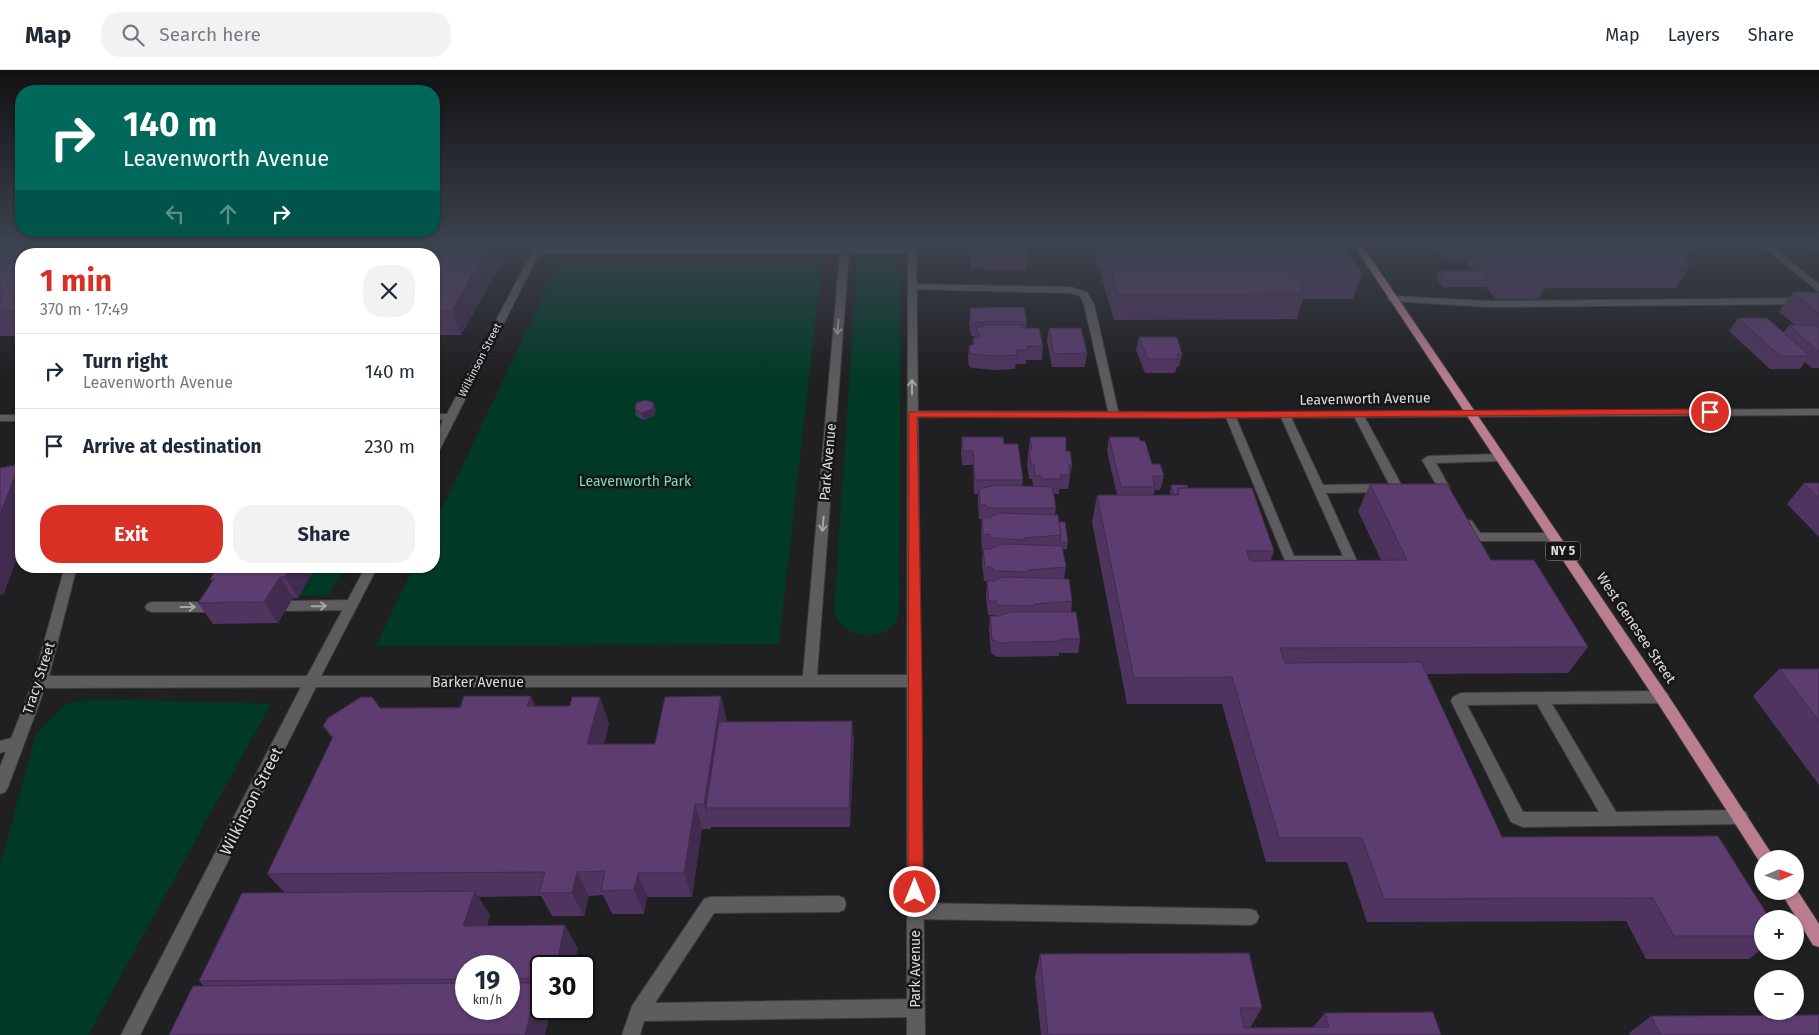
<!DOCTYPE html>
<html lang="en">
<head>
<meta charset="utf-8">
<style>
	:root { --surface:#fff; --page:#f2f2f3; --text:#1f2937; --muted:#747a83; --line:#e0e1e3; --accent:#d93025 }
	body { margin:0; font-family:"Fira Sans",sans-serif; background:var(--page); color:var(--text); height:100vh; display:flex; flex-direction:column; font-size:19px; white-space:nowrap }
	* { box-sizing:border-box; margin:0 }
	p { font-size:16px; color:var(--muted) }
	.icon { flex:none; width:28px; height:28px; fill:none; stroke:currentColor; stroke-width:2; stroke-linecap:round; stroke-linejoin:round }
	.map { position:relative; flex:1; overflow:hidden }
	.side { position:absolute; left:15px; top:178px; width:425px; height:325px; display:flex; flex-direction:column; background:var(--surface); border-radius:20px; box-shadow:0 1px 4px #0004 }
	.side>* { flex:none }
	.guide { position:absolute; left:15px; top:15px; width:425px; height:152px; border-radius:20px; box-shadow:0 1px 4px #0004; background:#00695c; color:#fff; overflow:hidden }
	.needle { width:32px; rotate:88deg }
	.buttons { position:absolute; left:1754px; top:780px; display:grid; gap:10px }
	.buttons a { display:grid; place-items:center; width:50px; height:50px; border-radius:50%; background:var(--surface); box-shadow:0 1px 4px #0004; font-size:25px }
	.speed { position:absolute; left:455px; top:885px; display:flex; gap:10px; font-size:25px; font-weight:700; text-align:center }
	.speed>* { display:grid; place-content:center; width:65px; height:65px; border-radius:50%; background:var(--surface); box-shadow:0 1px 4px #0004; line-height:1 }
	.speed small { font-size:12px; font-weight:400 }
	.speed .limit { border:2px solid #111; border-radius:8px; background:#fff; color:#111 }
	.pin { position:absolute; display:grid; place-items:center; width:42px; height:42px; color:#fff; margin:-21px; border:2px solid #fff; border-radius:50%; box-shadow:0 1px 5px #0007 }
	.me { position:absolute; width:55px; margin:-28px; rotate:0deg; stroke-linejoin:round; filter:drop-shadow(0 0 4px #0008) }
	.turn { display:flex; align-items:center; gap:18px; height:105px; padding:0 25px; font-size:22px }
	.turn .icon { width:65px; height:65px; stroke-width:2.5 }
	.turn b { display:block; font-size:35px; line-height:42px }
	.lanes { display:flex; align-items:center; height:48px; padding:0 25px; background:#0003; justify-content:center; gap:25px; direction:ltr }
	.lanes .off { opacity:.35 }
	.round { display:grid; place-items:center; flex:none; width:52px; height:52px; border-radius:20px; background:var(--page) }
	.headline { display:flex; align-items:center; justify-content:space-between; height:85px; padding:0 25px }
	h1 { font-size:30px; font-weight:700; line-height:38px; color:var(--accent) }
	.action { display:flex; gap:10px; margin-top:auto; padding:10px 25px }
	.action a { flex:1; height:58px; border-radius:20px; background:var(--accent); color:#fff; font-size:20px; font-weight:700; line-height:58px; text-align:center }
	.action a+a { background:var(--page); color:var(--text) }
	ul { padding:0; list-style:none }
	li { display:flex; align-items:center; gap:15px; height:75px; padding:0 25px; border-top:1px solid var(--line) }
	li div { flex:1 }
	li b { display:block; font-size:19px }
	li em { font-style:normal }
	header { display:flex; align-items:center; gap:30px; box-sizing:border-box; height:70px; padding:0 25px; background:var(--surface); border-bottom:1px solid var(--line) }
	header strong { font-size:24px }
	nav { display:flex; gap:28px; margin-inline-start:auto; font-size:18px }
	.search { width:350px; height:45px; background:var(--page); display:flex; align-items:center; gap:12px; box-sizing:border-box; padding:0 18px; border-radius:20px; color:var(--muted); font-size:19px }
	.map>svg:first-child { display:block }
	.green { fill:#003a25 }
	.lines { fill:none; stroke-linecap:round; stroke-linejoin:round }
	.lane-casing { stroke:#3d3c3d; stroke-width:2 }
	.street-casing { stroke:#3d3c3d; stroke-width:2 }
	.primary-casing { stroke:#3d3c3d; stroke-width:2 }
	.lane { fill:#5e5c5f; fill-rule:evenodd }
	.street { fill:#5e5c5f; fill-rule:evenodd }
	.primary { fill:#ba7e8e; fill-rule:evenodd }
	.wall { fill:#503460; fill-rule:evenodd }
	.shaded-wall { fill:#412b4e }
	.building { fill:#5d3d70; stroke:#412b4e }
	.oneway { stroke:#a5a4a6 }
	.route { fill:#d93025; stroke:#8d1f18 }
	.labels { text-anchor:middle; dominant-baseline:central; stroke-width:5; stroke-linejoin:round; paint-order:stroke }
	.far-street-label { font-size:11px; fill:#dfdee0; stroke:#171518 }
	.shield { fill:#171518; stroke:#a3a2a4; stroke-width:1 }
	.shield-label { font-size:12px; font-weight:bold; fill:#dfdee0 }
	.street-label { font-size:14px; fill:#dfdee0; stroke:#171518 }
	.park-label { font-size:14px; fill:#79e1b2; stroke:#171518 }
	.near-street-label { font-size:16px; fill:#dfdee0; stroke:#171518 }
</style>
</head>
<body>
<header>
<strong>Map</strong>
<div class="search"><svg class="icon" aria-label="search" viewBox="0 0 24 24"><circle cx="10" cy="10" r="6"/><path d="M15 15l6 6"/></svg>Search here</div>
<nav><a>Map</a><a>Layers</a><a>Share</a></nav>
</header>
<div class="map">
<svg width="1819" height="965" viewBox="0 0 1819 965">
	<rect width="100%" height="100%" fill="#201f21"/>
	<path class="green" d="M870 185C882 184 896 185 901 197L899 542C898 546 897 551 895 553 878 575 839 566 834 541L857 194 863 188Z
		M822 192 779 574 376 576 414 496H434V455L559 193Z
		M316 496H345L329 525 299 526Z
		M95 629 271 634 88 965H0V796L36 664 65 634Z"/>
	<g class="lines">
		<g class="lane-casing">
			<path id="lane" d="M201 174H220L216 177 169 184 153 183 157 180Z
				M911 214 1070 217 1087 222 1094 234 1119 345 1114 348 1109 345 1084 234 1080 226 1070 223 908 219V215Z
				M1393 226 1490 231 1819 228V234L1490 237 1390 231 1388 229Z
				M1358 341 1363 344 1403 418 1397 422 1326 423 1357 491 1355 494 1286 493 1225 345 1230 342 1235 345 1294 486H1343L1280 345 1285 342 1290 345 1323 415 1389 414 1353 344Z
				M1500 384 1504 385 1506 388 1504 391 1436 393 1450 418 1444 422 1440 421 1422 390 1428 386Z
				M1468 450 1472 451 1480 463H1553L1559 467 1553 471H1476L1472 470 1462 454Z
				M351 530 356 532 358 535 356 538 351 540 288 541 283 539 281 536 283 533 288 531Z
				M152 532H217L222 534 224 537 222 540 217 542H152L147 540 145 537 147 534Z
				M1662 621 1667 623 1669 627 1667 631 1662 633 1552 634 1616 742 1740 740 1746 742 1748 747 1746 752 1740 754 1523 757 1511 752 1451 631 1453 627 1461 623ZM1537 634 1599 742H1523L1467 635Z
				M16 667 21 669 23 673 21 677 0 683V671Z
				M838 826 844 828 846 834 844 840 838 842 714 843 655 933 916 929 922 932 925 938 922 944 916 947 644 951 640 965H622L632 936 704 829 710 827Z
				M915 833 1250 839 1256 841 1259 847 1256 853 1250 855 915 849 909 847 907 841 909 835Z"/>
		</g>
		<g class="street-casing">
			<path id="street" d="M156 174H164L161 184H153Z
				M536 174H542V178H840L841 174H849V178L908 177V174H916L918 341 1196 342 1819 339V345L1196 348 918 347 925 965H907V617H316L140 965H121L301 617 45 618 8 717 5 722 0 724V697L33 612 65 496H77L49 606H307L366 496H378L321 606H803L840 183 539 184 440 379 434 382V369L443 350H434V344H447ZM849 183H908L907 605H817Z
				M1760 174H1769L1819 214V222Z
				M0 345H21V351H0Z"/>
		</g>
		<g class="primary-casing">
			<path id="primary" d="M1353 174H1361L1671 630 1775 789H1762L1761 794 1661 638Z
				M1795 817 1819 854V877L1813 875 1780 821H1795Z"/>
		</g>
		<use href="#lane" class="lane"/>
		<use href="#street" class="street"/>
		<use href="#primary" class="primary"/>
	</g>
	<path class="wall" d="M962 174H1025L1027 188 1026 201H983V198H970L969 183V174Z
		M1092 174H1190L1191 176H1281V174H1342L1362 204 1353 229H1303L1297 249 1114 250Z
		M1433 174H1693L1685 188 1691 193 1676 218H1545L1539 229H1496L1486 217H1443L1436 208 1439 201H1474L1466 192 1467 189H1445Z
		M1816 174H1819V183L1813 179Z
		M511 177 461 265H434V184H166L236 178Z
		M0 180 21 184V266H0Z
		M1793 222H1819V298H1812L1805 292 1800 299H1770L1729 261 1738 248 1784 262 1789 255H1795L1779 242Z
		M970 238 1027 252 1026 258 1043 276 1042 290H1026V294H1016L1015 299 995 300 972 298 969 296 968 289 969 276 972 275 973 268H975V266H971L969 252Z
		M1049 258 1087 283 1085 297H1052L1047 271Z
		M1139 267 1182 284 1179 297H1177L1175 303H1145L1136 280Z
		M635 339 656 340 654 346 644 350 636 346Z
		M962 367 1004 374 1023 410 1022 416H1033L1032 409H1029L1027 394 1030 367 1066 381 1072 395 1068 419H1059V424H1054L1056 438 1055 445 1068 472 1067 479H1063L1066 497 1064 508 1072 531 1071 542 1080 569 1078 583H1059V586L997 587 991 583 989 560 990 546H995V545H988L986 526 987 511H991H984L982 493 983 479H982L981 462 982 449H979L978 433V424H974L973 395H962L961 381Z
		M1109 367 1140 371 1152 394 1164 406 1160 420H1155L1153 425H1171L1170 422 1171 415 1188 418 1274 481 1271 490H1381L1358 441 1370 414 1491 490 1588 577 1568 603 1426 604 1502 767 1762 849V879L1749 889H1646L1626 851 1367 852 1347 792H1266L1222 634H1127L1092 452 1097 425H1117L1107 381Z
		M1804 413H1819V467L1787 434Z
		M316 496 298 528H293L278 553 213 554 198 533 212 512 210 509Z
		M1779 599H1819V715L1753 626Z
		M721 626 727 652 852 651 854 672 850 757H711V759H702L692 827H647L644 844H612L603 825 589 826 584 846H552L541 826 478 827 490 845 487 856 578 878 541 896V939H551L545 965H169L204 916 199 911 285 823 267 804 332 668 323 656 380 638 535 636 609 653 604 674H655ZM466 896H509V939H466Z
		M1040 884 1262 938 1250 958 1313 957 1325 943 1441 965H1041L1035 907Z
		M1651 946 1819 965H1630L1629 963Z"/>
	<path class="shaded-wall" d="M108 174H132L128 184H104Z
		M210 174H234L238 182 206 178Z
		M491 174H510L511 177 461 265 452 240Z
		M386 179 388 184H383Z
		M304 180 305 184H300Z
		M654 333 656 340 654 346 644 350 642 343Z
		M20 394 21 396V477L4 524 0 525V444Z
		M291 496H316L298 528 285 507Z
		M280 507 293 528 278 553 264 532Z
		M531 626 542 652 527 636Z
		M721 626 727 653 706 738 711 759 704 734Z
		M600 627 609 653 597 700 587 674Z
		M852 651 854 672 850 757 849 738Z
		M695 734 702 759 692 827 684 803Z
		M577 802 589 826 584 846 572 823Z
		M638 803 647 827 644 844 634 820Z
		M475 821 490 845 480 879 463 856Z
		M565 855 578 878 574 896H556Z
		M538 913 541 917V939H551L545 965H525Z"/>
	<path class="building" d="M3 174H108L104 184H21V240H0V180Z
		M169 174H210L206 178H252L256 174H491L452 240H434V184H428L431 179H386L383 184H345L349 180H304L300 184H166Z
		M970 174H1025L1027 188H984L983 185H971Z
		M1103 174H1190L1191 176H1295L1294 174H1342L1362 204H1294L1305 224 1118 225Z
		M1482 174H1669L1691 193H1542L1552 204H1508Z
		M1439 201H1482L1489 210 1446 211Z
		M1793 222H1819V244Z
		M1024 237 1027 252H971L970 238Z
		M1738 248H1767L1810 286H1780Z
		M982 255H1023V258H1039L1043 276H1027V280H1016L1017 285 996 286 973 284 970 283 969 276 974 274 973 268H980L976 257H982Z
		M1789 255H1815L1819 258V282Z
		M1049 258H1081L1087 283 1054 284Z
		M1139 267H1177L1182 284H1177L1178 289H1148Z
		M646 330 654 333 652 339 642 343 635 339 636 333Z
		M962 367H1003L1004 374H1018L1023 410H975L973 381H963Z
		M1030 367H1066V381H1070L1072 395H1069L1070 405H1060L1061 409H1041L1040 406H1035L1034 395H1031L1029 380H1032Z
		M1109 367H1139L1140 371H1145L1152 394H1160L1164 406H1152L1155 417H1121Z
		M20 394 0 444V398Z
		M1804 413H1819V428Z
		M1370 414H1447L1491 490H1534L1588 577 1280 578 1285 593 1421 592 1502 767 1718 766 1770 849H1762V866H1674L1653 828 1384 829 1362 768H1279L1232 607 1134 608 1097 425H1179L1178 418H1252L1274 481H1247L1250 491 1407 490Z
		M996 415 1052 417 1056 438H987L986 435H980L979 419Z
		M1171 415H1187L1188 418H1178L1176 425H1174Z
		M999 443 1058 445 1061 465 1024 468 1025 470 990 468V464L983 465 982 447 988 448Z
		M1059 452H1065L1068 472H1060L1061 465Z
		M1002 474 1062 476 1066 497 1028 500V502L993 501 992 497H985L983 479H990Z
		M218 496H291L285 507H280L264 532 198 533 214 509H210Z
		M1006 507 1069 509 1072 531 1034 534V536L997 535 996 531H989L987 511H994L999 508Z
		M1011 542H1076L1080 569H1060L1061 571 999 573 992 569 990 546H998Z
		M1779 599H1819V651Z
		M464 626H531L527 636H570L572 627H600L587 674H655L665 627 721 626 704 734H695L684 803H638L634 820 601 821 605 801 577 802 572 823H539L545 802 267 804 333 667 323 656 328 648 361 627H372L380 638H460Z
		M852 651 849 738H706L719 652Z
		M475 821 463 856 565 855 556 896H541V908L509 909V896H466V909L199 911 242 823Z
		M1249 883 1262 938H1240L1244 958 1329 957 1325 943 1433 942 1441 965H1048L1040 884Z
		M466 913V939H509V913H538L525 965H169L193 916Z
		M1819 945V965H1661L1651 946Z"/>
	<defs><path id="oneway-shaft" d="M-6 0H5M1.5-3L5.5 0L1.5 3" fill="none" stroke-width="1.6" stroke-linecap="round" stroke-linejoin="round" transform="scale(1.25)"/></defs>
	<g class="oneway">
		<use href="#oneway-shaft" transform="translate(838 257) rotate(94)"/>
		<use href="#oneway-shaft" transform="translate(912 317) rotate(-90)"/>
		<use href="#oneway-shaft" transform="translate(823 454) rotate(95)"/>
		<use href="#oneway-shaft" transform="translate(319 536) rotate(-1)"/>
		<use href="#oneway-shaft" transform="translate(188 537)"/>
	</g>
	<linearGradient id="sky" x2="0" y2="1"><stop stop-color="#121112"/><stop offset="0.56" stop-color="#3c424e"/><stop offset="1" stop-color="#3c424e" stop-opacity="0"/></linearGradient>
	<rect width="1819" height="309" fill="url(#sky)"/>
	<path class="route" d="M1710 339 1713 340V344L1196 348 917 347 922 611 923 822 921 827 915 829 910 827 908 822 909 342H1196Z"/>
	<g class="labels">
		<g class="far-street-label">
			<text transform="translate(480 290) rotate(-63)">Wilkinson Street</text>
		</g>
		<rect class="shield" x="1545.5" y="471.5" width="35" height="19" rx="4"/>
		<g class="shield-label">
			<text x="1563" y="481">NY 5</text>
		</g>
		<g class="street-label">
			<text transform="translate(1365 329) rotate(-1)">Leavenworth Avenue</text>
			<text transform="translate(828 392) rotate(-85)">Park Avenue</text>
			<text transform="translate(1636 558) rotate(56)">West Genesee Street</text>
			<text transform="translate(39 608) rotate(-72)">Tracy Street</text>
			<text x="478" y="612">Barker Avenue</text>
			<text transform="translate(915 899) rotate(-90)">Park Avenue</text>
		</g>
		<g class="park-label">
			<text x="635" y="411">Leavenworth Park</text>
		</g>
		<g class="near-street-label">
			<text transform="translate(251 731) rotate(-63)">Wilkinson Street</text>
		</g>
	</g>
</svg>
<div class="buttons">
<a><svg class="needle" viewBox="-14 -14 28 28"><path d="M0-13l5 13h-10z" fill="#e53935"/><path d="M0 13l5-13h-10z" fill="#747a83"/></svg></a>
<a>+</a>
<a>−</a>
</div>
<div class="speed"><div>19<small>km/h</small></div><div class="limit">30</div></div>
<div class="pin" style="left:1710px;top:342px;background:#d93025"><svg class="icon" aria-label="arrive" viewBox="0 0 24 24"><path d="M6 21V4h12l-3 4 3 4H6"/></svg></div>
<svg class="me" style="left:915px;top:822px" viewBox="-20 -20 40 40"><circle r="17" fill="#d93025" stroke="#fff" stroke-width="3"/><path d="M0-11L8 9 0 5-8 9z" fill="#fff"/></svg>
<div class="guide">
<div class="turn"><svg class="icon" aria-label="right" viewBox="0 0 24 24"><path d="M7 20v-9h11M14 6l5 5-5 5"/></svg><div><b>140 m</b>Leavenworth Avenue</div></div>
<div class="lanes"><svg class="icon off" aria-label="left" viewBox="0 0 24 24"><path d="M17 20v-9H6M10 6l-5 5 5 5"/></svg><svg class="icon off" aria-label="ahead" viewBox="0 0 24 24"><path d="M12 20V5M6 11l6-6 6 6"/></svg><svg class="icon" aria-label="right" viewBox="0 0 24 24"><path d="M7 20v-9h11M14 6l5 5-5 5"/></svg></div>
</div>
<section class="side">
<div class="headline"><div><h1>1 min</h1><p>370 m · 17:49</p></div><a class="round"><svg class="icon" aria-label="close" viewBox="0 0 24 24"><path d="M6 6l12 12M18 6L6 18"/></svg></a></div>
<ul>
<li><svg class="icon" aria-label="right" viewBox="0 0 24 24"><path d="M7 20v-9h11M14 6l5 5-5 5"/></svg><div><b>Turn right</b><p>Leavenworth Avenue</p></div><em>140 m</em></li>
<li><svg class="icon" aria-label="arrive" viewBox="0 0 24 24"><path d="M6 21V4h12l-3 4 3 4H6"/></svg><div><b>Arrive at destination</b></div><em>230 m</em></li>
</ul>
<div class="action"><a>Exit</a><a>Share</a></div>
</section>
</div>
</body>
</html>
